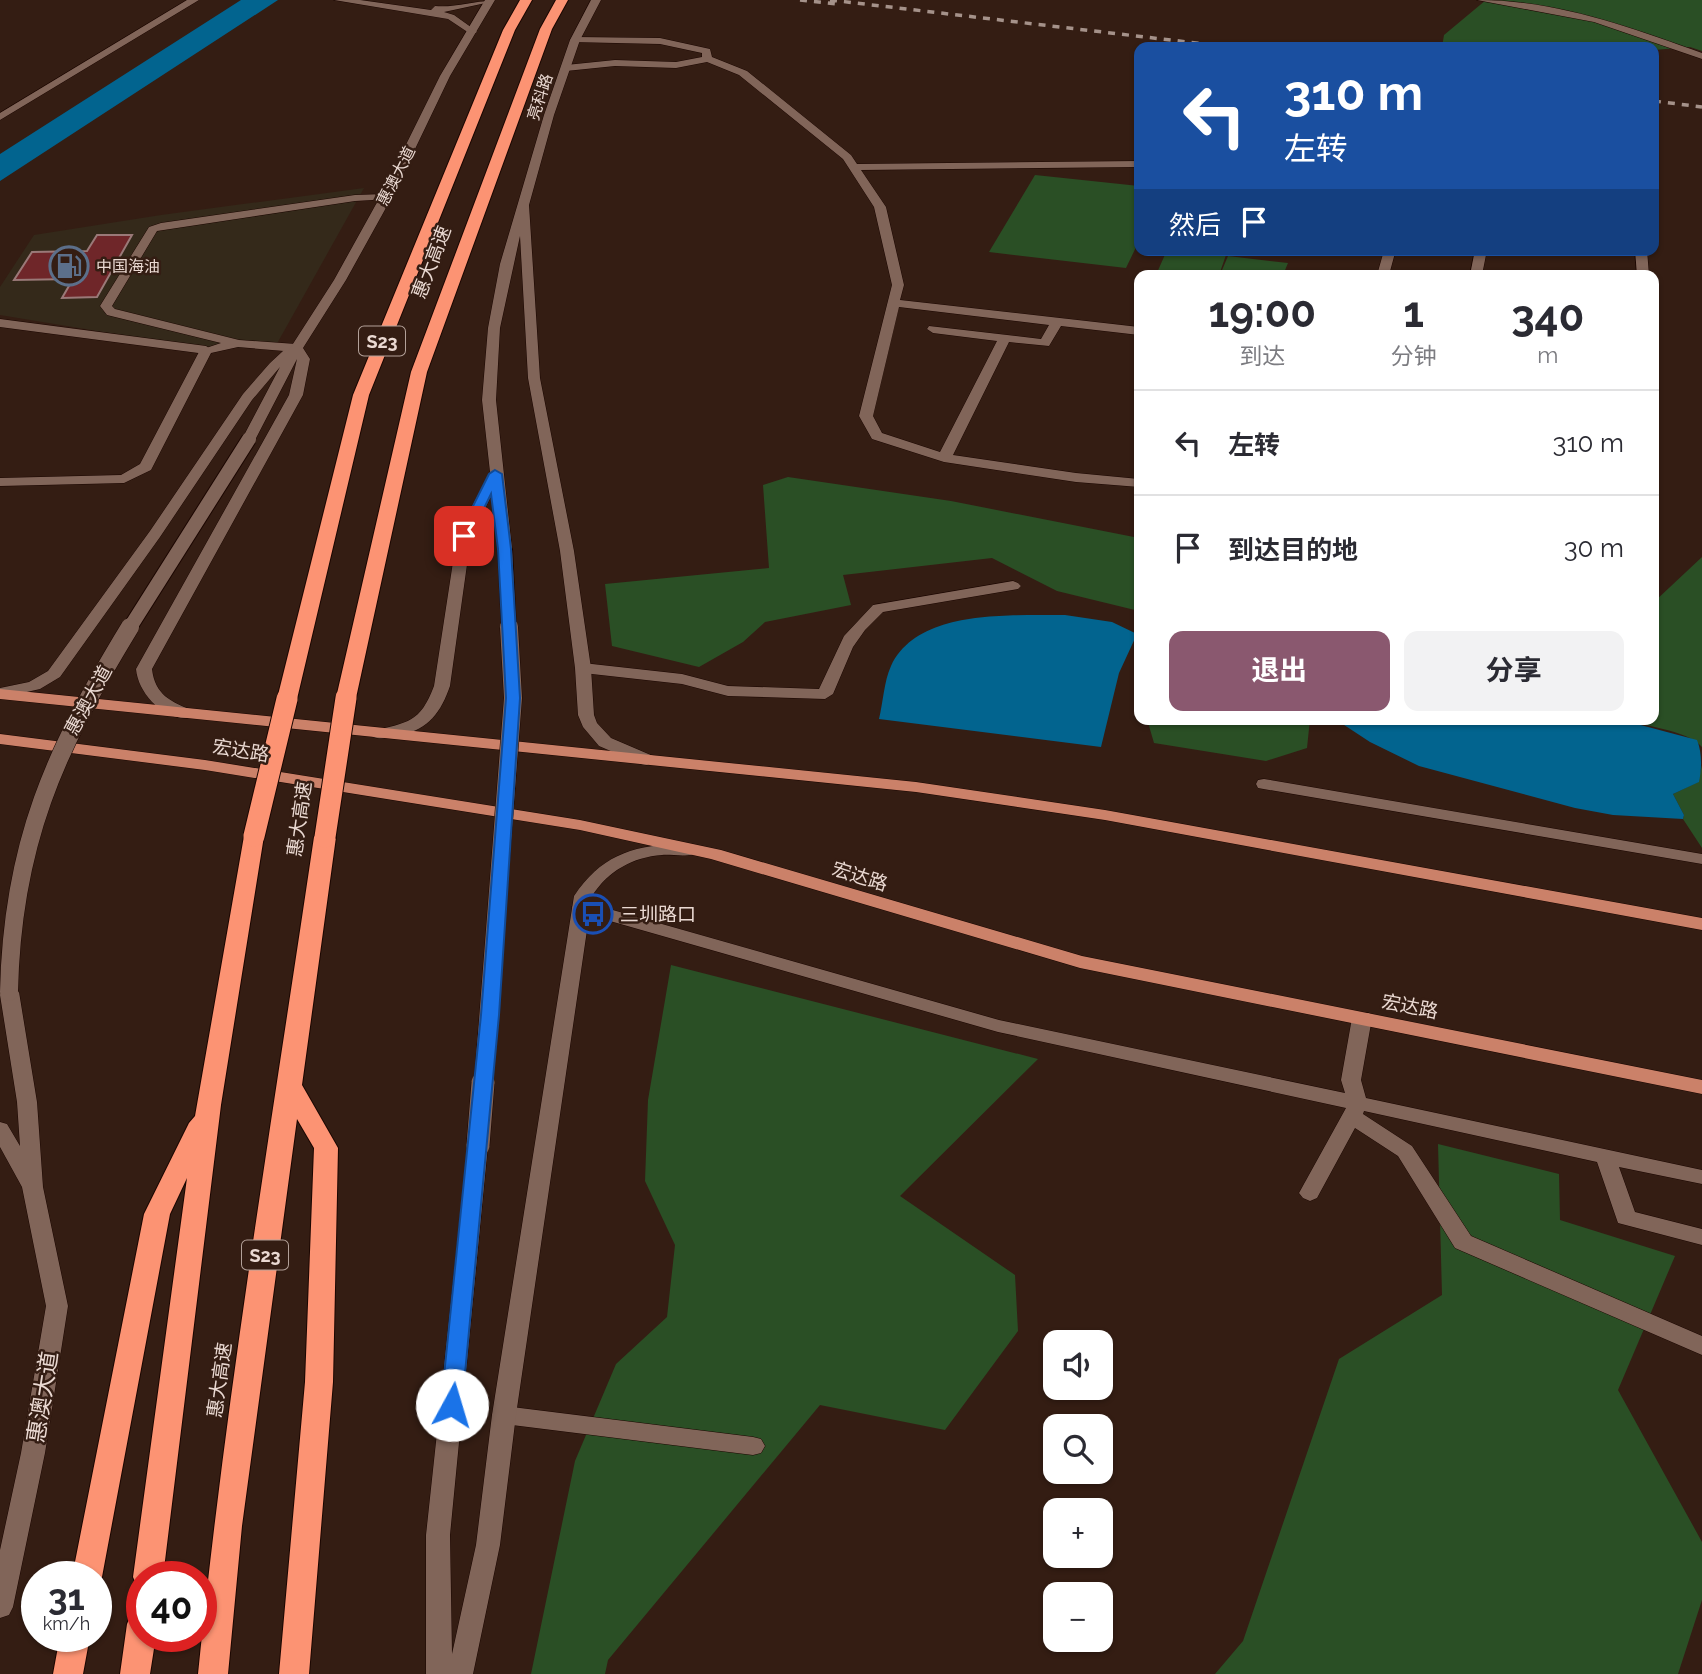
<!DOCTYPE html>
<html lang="zh">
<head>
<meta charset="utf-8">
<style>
	:root { --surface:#fff; --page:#f2f2f3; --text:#2b2b33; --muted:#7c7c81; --line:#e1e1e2; --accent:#8a586f }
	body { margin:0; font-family:Raleway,"Noto Sans SC",sans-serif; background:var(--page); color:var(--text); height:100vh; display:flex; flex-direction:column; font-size:26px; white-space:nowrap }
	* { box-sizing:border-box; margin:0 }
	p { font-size:23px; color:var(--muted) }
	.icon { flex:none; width:38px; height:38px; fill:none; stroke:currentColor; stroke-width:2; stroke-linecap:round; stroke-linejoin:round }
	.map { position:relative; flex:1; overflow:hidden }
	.sheet { position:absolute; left:1134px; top:270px; width:525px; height:455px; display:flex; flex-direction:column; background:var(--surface); border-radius:14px; box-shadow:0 2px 5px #0004 }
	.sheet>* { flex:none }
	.guide { position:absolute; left:1134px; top:42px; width:525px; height:214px; border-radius:14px; box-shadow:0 2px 5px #0004; background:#1a4fa0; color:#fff; overflow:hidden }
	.fabs { position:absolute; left:1043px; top:1330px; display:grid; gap:14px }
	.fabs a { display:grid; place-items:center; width:70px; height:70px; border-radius:14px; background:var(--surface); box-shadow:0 2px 5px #0004; font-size:35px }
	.speed { position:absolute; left:21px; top:1561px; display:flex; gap:14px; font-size:35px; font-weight:700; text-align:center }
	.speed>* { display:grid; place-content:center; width:91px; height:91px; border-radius:50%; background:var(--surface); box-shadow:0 2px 5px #0004; line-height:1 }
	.speed small { font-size:18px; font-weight:400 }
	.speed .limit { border:10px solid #d22; background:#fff; color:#111 }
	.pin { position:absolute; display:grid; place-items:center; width:60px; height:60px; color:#fff; margin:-30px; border-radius:14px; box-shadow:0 4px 10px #0006 }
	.me { position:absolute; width:77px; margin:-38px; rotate:6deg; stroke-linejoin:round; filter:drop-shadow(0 0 5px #0008) }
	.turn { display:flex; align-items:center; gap:24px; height:147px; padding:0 35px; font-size:32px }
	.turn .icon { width:91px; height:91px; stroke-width:2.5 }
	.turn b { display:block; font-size:49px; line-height:60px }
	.then { display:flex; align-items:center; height:66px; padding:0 35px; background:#0003; gap:14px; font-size:26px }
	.eta { display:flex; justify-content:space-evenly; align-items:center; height:119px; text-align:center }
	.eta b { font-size:42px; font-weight:700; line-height:49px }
	.button { display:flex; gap:14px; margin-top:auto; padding:14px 35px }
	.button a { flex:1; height:80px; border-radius:14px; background:var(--accent); color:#fff; font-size:28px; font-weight:700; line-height:80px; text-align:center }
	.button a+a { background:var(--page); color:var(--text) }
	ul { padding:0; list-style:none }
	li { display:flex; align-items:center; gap:21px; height:105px; padding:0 35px; border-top:2px solid var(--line) }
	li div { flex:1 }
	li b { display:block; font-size:26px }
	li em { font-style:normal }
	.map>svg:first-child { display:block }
	.commercial { fill:#34291a }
	.green { fill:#2a4f25 }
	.water { fill:#02648f }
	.building { fill:#6f2629; stroke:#9a7978; stroke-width:2 }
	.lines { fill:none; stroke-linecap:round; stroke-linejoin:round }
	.service-casing { stroke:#1b0601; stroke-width:1 }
	.minor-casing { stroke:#1b0601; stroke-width:1 }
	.tertiary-casing { stroke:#1b0601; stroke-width:1 }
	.primary-casing { stroke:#1b0601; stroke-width:1 }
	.motorway-casing { stroke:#1b0601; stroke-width:2 }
	.service { fill:#816559; fill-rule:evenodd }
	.minor { fill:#816559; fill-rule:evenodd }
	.tertiary { fill:#816559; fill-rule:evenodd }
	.primary { fill:#cb8169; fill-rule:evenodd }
	.motorway { fill:#fc9373; fill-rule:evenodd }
	.rail { stroke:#a5928a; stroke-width:3.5; stroke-dasharray:7 7; stroke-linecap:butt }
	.tertiary-bridge-far2-casing { stroke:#1b0601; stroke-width:16; stroke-linecap:butt }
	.tertiary-bridge-far1-casing { stroke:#1b0601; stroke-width:19; stroke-linecap:butt }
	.tertiary-bridge-casing { stroke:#1b0601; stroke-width:24; stroke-linecap:butt }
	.motorway-bridge-casing { stroke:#1b0601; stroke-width:23; stroke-linecap:butt }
	.tertiary-bridge-far2 { stroke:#816559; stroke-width:14 }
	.tertiary-bridge-far1 { stroke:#816559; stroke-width:18 }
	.tertiary-bridge { stroke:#816559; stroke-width:23 }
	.motorway-bridge { stroke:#fc9373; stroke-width:21 }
	.route { fill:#1a73e8; stroke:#114b97; stroke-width:2 }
	.labels { text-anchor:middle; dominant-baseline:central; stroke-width:5; stroke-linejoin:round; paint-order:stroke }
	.far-street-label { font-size:16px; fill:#ead9d2; stroke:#341d13 }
	.far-poi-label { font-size:16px; fill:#ead9d2; stroke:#341d13; text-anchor:start }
	.shield { fill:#341d13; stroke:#b3a199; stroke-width:2 }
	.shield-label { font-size:18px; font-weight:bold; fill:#ead9d2 }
	.street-label { font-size:19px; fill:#ead9d2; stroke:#341d13 }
	.poi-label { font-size:19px; fill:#ead9d2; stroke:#341d13; text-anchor:start }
	.near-street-label { font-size:23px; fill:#ead9d2; stroke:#341d13 }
</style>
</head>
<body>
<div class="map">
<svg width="1702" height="1674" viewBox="0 0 1702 1674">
	<rect width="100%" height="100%" fill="#341d13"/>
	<path class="commercial" d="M364 188 274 349 188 346 0 315V287L34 235 161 215Z"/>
	<path class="green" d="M1486 0H1702V51L1690 47 1654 50V47H1442L1444 35Z
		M1035 175 1139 186V241L1126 268 989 252Z
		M1167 250 1226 255 1219 275H1156Z
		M1228 256 1288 263 1283 275H1220Z
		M788 477 951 501 1139 538V611L1057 591 992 558 843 575 851 605 765 622 743 642 699 667 612 646 605 584 769 568 763 485Z
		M1702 557V747C1688 730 1640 725 1618 719H1654V602Z
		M1147 719H1310L1307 748 1266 761 1154 743Z
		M1702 765V848L1683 819 1684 815 1673 794 1698 782Z
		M671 965 1038 1059 900 1196 1015 1275 1018 1331 945 1430 820 1405 608 1660 605 1674H531L575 1461 616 1364 667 1317 675 1245 645 1181 648 1100Z
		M1438 1144 1559 1174 1560 1220 1675 1256 1618 1390 1702 1542V1600L1678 1674H1215L1243 1641 1339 1359 1442 1295Z"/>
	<path class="water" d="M241 0H278L0 181V154Z
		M1065 615 1112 622 1137 634 1119 673 1101 747 879 719C883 703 884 681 891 666 918 608 1012 616 1065 615Z
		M1335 719H1618L1697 740C1702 752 1702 768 1699 782L1673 794 1684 815 1683 819 1613 815 1575 808 1419 766 1370 742Z"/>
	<path class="building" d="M97 235H132L97 297 62 298 73 279 14 280 32 252 87 251Z"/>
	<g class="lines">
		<g class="service-casing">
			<path id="service" d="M187 0H199L0 120V113Z
				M0 319 206 346 212 350 206 354 0 327Z"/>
		</g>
		<g class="minor-casing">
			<path id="minor" d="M334 0H360L431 10 435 6C455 8 476 0 495 1L444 12 454 15 475 30 477 32 472 35 448 19Z
				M1477 0C1556 0 1629 27 1702 53V59L1594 22Z
				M575 37 660 38 710 49 712 57 747 71 851 155 857 164 1139 161V167L861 170 886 207 904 285 900 300 1139 327V335L1061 326 1049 346 1009 342 953 455 1076 473 1139 479V487L1076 482 944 462 872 439 859 416 892 285 874 207 843 159 739 75 707 62 676 68 615 66 566 71 561 68 566 65 615 60 676 62 702 57V53L660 44 572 42 570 40ZM899 307 1049 325 1041 339 929 326 927 329 933 333 997 341 940 452 882 433 873 416Z
				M386 194 392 197 390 199 355 201 157 231 112 306 115 309 239 340 296 344 302 348 296 352 238 347 211 353 151 470 124 483 0 486V478L121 475 140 464 200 350 221 343 107 315 100 306 149 227 161 223 355 195Z
				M1380 250H1393L1395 253 1389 275H1377L1383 254Z
				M1475 250H1487L1482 275H1470Z
				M1635 250H1647L1649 275H1637Z
				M1013 581 1018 583 1021 586 1018 589 883 612 865 630 853 647 833 694 825 699 728 696 682 684 583 673 575 668 583 663 682 674 728 686 819 689 844 636 873 605Z
				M1264 779 1702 854V864L1258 788 1256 784 1258 780Z
				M581 901 999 1020 1345 1093 1341 1080 1352 1018 1355 1013H1369L1372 1018 1361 1080 1366 1098 1702 1170V1184L1619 1167 1635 1212 1702 1229V1245L1618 1223 1597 1162 1364 1111 1363 1114 1412 1146 1471 1236 1702 1336V1355L1455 1248 1398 1156 1355 1128 1317 1198 1310 1201 1303 1198 1299 1193 1346 1108 998 1032 575 911 572 907Z
				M504 1406 753 1437 761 1439 765 1446 761 1453 753 1455 504 1424 496 1422 492 1415 496 1408Z"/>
		</g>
		<g class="tertiary-casing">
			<path id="tertiary" d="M485 0H495L450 76 392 197 346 280 303 348 310 359 303 395 152 669C155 695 171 702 194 711L196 714 194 717C166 724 138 694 136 669L289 395 297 359 254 442H244L242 439 280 367 252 400 160 537 60 677 40 689 0 698V688L29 682 48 671 150 531 243 394 270 363 283 351 289 350 334 280 380 197 440 76Z
				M591 0H601L580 40 554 115 529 205 540 378 574 551 591 668 594 715 597 723 611 738 653 756 655 760 647 765 641 764 599 746 583 727 578 715 575 668 560 551 528 378 520 236 500 328 496 400 512 549 505 553 498 549 492 494 471 536 450 686C441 712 429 729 401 735 392 737 382 740 373 737L371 734 373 731C408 722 420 723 434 686L457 536 490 472 482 400 488 328 500 264 544 115 570 40Z
				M675 844 691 845 700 850C692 859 674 854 662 855 633 857 608 871 592 896L516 1415 500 1545 473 1674H426V1535L468 1145 471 1140 478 1138 485 1140 488 1145 450 1535 452 1654 476 1545 492 1415 574 896C600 857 630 846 675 844Z
				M9 986 16 988 19 992 37 1102 43 1187 68 1306 45 1453 13 1607 9 1615 0 1618V1550L21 1453 46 1306 22 1187 0 1147V1122L7 1124 20 1146 17 1102 0 995 2 988Z"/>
		</g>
		<g class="primary-casing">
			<path id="primary" d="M0 689 916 782 1105 810 1702 918V930L1105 820 916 792 0 699Z
				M0 734 205 760 580 820 721 850 1082 956 1702 1080V1094L1080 968 711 859 580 830 205 770 0 744Z"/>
		</g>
		<g class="motorway-casing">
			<path id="motorway" d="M520 0H532L515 30 369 395 297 699 294 703H280L277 699 353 395 503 30Z
				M556 0H568L552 29 427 372 356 698 353 702H339L336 698 411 372 540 29Z
				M254 830 261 832 264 836 221 1105 163 1577H142V1587L137 1586 133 1577 187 1178 170 1214 102 1577 96 1586V1577H72L144 1214 189 1123 195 1116 244 836 247 832Z
				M325 831 332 833 336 837 302 1085 338 1148 333 1382 309 1674H279L305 1382 314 1148 297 1119 242 1526 228 1674H198C226 1393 273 1115 314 837L318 833Z
				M142 1611V1636H156L150 1674H120L127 1624 131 1615Z
				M60 1636H90L83 1674H53Z"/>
		</g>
		<use href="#service" class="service"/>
		<use href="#minor" class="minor"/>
		<use href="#tertiary" class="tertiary"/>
		<use href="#primary" class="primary"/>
		<use href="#motorway" class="motorway"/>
		<path class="rail" d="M800 0 838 4
			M830 0 1230 47
			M1654 101 1702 107"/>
		<g class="tertiary-bridge-far2-casing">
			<path id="tertiary-bridge-far2" d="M505 549 509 629
				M129 629 249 439"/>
		</g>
		<g class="tertiary-bridge-far1-casing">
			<path id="tertiary-bridge-far1" d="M9 992C12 844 55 750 130 627
				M483 1085 513 698 509 627"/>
		</g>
		<g class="tertiary-bridge-casing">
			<path id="tertiary-bridge" d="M478 1145 483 1083"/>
		</g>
		<g class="motorway-bridge-casing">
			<path id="motorway-bridge" d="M254 836 287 699
				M325 837 346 698"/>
		</g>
		<use href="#tertiary-bridge-far2" class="tertiary-bridge-far2"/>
		<use href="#tertiary-bridge-far1" class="tertiary-bridge-far1"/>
		<use href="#tertiary-bridge" class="tertiary-bridge"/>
		<use href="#motorway-bridge" class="motorway-bridge"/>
	</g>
	<path class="route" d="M495 470 502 474 511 549 520 698 499 1015 462 1405 459 1411 452 1414 444 1411 441 1405 481 1015 506 698 498 549 491 494 469 539 464 540 458 536 489 474Z"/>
	<defs>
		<g id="fuel-ring" transform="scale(2.0125)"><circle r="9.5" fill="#341d13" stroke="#5c6f8a" stroke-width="1.5"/><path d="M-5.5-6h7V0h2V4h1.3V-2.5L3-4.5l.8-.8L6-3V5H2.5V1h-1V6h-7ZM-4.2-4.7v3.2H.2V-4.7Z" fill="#5c6f8a"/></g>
		<g id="bus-ring" transform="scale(2.0125)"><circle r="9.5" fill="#341d13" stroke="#1a4fb4" stroke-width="1.5"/><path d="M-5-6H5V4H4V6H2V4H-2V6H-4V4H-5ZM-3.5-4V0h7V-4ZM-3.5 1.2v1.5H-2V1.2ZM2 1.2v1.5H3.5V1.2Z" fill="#1a4fb4"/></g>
	</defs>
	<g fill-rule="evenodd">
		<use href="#fuel-ring" x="69" y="266"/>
		<use href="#bus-ring" x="593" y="914"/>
	</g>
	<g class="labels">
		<g class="far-street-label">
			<text transform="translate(540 97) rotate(-72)">亮科路</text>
			<text transform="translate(396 176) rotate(-63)">惠澳大道</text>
		</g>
		<g class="far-poi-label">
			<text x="96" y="266">中国海油</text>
		</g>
		<g class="shield">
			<rect x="359" y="326.5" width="46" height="29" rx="5"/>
			<rect x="242" y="1240.5" width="46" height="29" rx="5"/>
		</g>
		<g class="shield-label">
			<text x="382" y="341">S23</text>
			<text x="265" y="1255">S23</text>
		</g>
		<g class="street-label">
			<text transform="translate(431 262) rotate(-69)">惠大高速</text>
			<text transform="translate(88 700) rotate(-61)">惠澳大道</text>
			<text transform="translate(241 750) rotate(9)">宏达路</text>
			<text transform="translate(299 819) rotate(-82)">惠大高速</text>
			<text transform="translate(860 876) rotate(17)">宏达路</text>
			<text transform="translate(1410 1006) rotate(11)">宏达路</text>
			<text transform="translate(219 1380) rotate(-82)">惠大高速</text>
		</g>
		<g class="poi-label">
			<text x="620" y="914">三圳路口</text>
		</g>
		<g class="near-street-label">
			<text transform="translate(42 1397) rotate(-81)">惠澳大道</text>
		</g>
	</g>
</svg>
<div class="fabs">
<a><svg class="icon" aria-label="sound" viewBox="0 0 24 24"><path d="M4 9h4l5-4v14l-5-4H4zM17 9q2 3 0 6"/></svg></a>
<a><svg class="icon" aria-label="search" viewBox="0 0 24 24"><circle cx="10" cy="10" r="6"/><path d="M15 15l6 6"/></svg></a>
<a>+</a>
<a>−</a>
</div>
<div class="speed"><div>31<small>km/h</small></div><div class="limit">40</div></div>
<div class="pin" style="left:464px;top:536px;background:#d93025"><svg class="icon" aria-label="arrive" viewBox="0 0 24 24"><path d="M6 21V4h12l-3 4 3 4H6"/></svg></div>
<svg class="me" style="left:452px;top:1405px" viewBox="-20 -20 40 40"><circle r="19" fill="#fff"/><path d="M0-13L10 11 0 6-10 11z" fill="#1a73e8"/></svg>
<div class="guide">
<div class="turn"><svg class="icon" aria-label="left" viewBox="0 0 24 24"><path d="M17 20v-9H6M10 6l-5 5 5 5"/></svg><div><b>310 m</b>左转</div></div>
<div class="then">然后<svg class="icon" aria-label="arrive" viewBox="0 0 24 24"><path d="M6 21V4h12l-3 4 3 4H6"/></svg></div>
</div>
<section class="sheet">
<div class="eta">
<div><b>19:00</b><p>到达</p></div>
<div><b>1</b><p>分钟</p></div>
<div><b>340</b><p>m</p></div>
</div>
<ul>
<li><svg class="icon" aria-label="left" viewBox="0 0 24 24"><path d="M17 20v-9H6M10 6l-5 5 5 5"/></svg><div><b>左转</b></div><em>310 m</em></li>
<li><svg class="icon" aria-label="arrive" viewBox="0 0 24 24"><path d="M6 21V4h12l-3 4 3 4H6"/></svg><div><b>到达目的地</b></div><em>30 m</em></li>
</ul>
<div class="button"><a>退出</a><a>分享</a></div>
</section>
</div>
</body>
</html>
